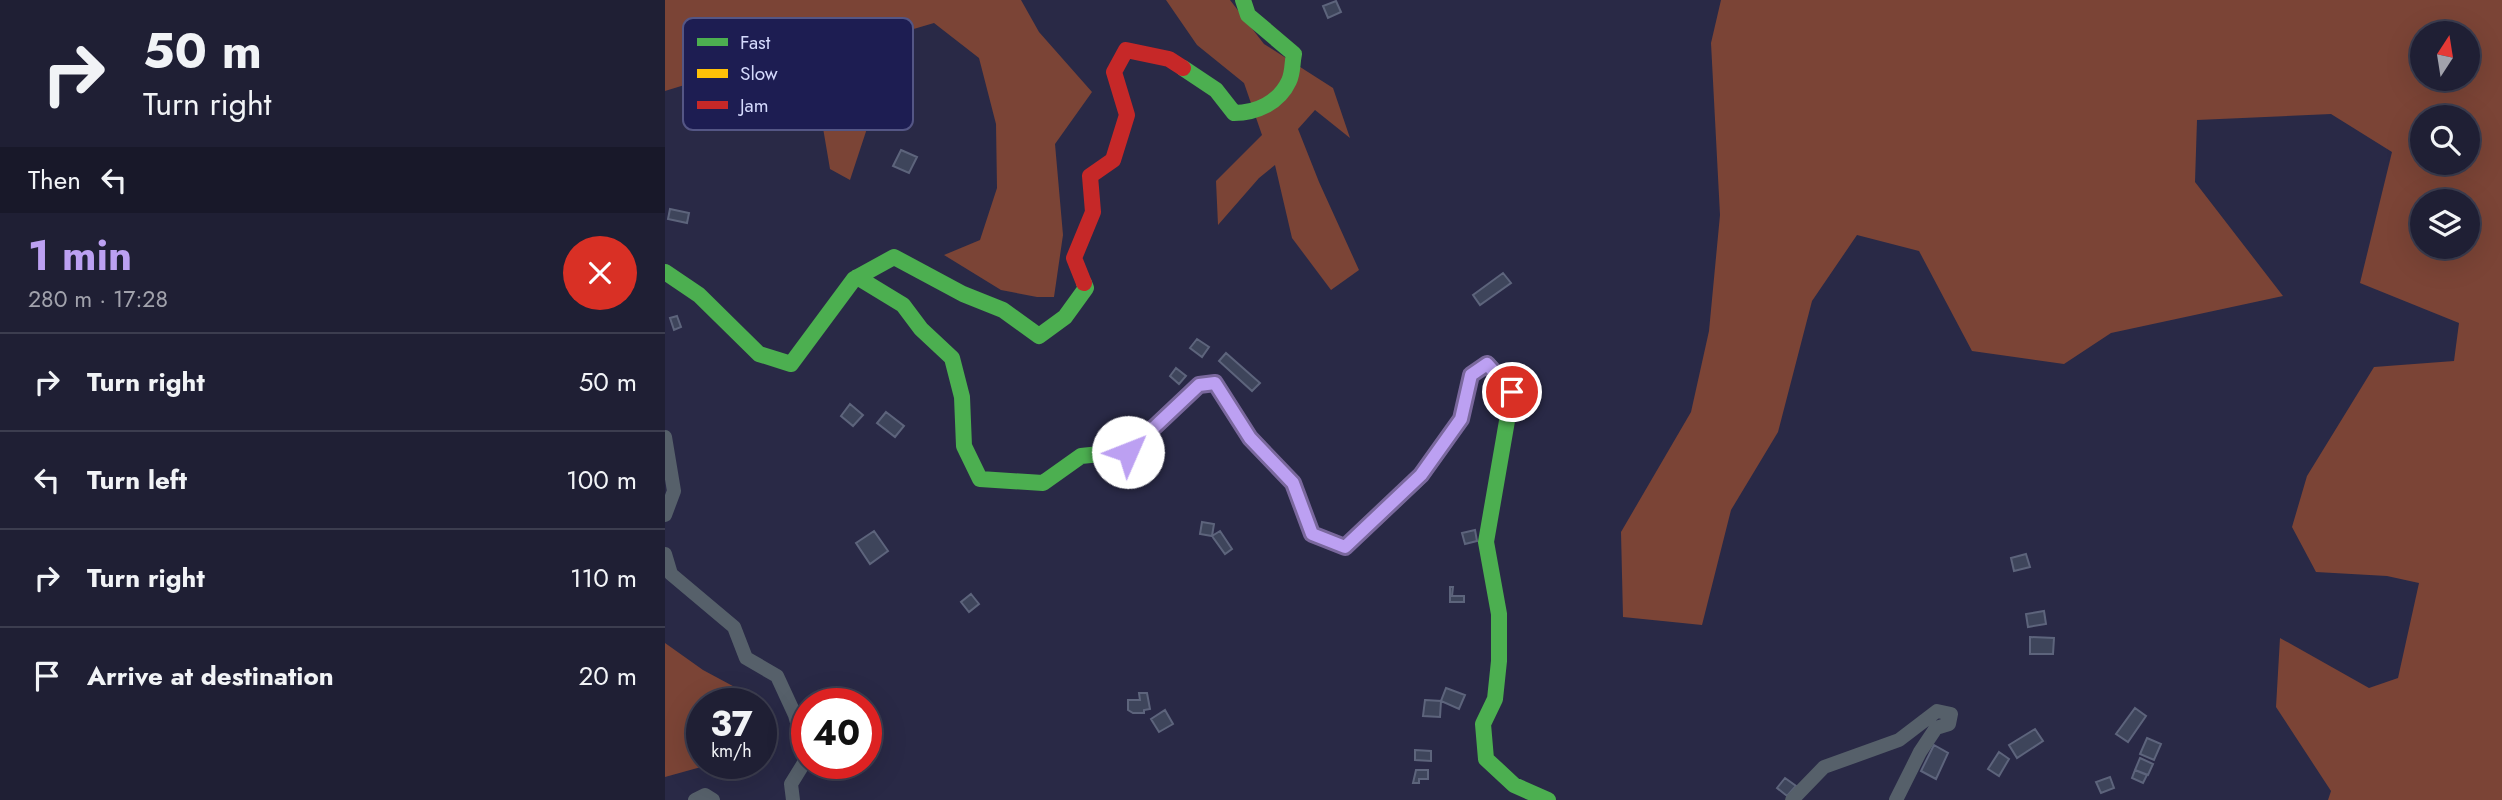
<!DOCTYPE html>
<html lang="en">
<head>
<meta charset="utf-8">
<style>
	:root { --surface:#1f1f34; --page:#27273c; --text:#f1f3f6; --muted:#a1a2ac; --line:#3c3d4f; --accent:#bca0f2 }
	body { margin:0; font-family:Jost,sans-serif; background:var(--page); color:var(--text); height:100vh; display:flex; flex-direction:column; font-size:26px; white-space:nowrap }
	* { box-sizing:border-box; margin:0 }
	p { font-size:23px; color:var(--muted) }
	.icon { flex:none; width:38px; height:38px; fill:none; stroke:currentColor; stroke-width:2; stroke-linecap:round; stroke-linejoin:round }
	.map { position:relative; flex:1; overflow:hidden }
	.side { display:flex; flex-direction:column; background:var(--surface); width:665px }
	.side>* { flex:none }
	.banner { background:#1f1f34; color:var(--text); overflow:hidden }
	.needle { width:46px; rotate:12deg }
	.buttons { position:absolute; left:1745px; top:21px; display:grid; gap:14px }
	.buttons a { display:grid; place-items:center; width:70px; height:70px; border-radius:50%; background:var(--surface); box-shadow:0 7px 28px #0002,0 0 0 2px var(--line); font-size:35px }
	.speed { position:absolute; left:21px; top:688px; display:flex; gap:14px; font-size:35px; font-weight:700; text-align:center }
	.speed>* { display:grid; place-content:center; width:91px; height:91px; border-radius:50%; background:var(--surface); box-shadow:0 7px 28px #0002,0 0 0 2px var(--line); line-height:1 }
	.speed small { font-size:18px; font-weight:400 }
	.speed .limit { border:10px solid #d22; background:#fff; color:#111 }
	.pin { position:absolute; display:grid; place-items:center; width:60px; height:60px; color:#fff; margin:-30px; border:4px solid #fff; border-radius:50%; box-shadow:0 2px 7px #0007 }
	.me { position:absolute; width:77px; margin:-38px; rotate:46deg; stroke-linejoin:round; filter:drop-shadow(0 0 5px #0008) }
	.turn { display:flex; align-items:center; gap:24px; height:147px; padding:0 28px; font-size:32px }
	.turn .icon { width:91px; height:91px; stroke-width:2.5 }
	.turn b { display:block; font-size:49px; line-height:60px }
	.then { display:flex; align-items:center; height:66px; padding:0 28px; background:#0003; gap:14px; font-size:26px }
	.round { display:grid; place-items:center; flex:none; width:74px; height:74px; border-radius:37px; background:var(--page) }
	.head { display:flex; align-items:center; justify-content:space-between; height:119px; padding:0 28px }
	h1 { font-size:42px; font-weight:700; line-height:52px; color:var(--accent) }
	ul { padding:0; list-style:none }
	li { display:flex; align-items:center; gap:21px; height:98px; padding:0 28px; border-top:2px solid var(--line) }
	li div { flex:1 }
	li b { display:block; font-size:26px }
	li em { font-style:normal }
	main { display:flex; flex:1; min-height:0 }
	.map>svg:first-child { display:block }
	.forest { fill:#7b4436; fill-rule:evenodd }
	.building { fill:#3e455b; stroke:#5d647c; stroke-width:2 }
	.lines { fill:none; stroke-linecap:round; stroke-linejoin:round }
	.street { stroke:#56606a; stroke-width:14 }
	.fast { stroke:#4caf50; stroke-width:16 }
	.slow { stroke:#ffc107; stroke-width:16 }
	.jam { stroke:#c62828; stroke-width:16 }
	.route-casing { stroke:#7a689d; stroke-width:18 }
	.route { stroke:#bca0f2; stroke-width:12 }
	.key { fill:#1d1d52; stroke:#545685; stroke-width:2 }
	.key-label { font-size:19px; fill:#d5dafd }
</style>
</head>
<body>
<main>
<section class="side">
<div class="banner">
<div class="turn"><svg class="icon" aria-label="right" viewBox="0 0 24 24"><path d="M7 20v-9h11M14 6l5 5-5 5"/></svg><div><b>50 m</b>Turn right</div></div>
<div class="then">Then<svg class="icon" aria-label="left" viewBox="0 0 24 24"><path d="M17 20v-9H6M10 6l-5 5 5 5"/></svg></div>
</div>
<div class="head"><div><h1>1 min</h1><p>280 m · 17:28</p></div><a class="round" style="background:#d93025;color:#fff"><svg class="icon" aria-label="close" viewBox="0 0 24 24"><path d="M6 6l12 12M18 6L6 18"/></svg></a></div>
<ul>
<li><svg class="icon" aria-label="right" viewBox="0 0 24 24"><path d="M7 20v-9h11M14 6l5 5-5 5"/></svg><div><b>Turn right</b></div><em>50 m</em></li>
<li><svg class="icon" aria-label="left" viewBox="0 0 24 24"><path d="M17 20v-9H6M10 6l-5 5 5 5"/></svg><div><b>Turn left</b></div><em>100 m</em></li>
<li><svg class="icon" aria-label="right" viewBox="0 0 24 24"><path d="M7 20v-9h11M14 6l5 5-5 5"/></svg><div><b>Turn right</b></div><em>110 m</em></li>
<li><svg class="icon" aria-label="arrive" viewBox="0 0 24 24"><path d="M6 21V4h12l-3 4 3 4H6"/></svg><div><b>Arrive at destination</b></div><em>20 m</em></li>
</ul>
</section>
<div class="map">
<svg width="1837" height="800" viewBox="0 0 1837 800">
	<rect width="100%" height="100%" fill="#292946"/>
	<path class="forest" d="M0 0H356L374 32 427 92 390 144 398 235 389 297H372L336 290 279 255 315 240 332 188 331 124 314 58 269 23 218 38 215 89 185 180 165 169 151 87 104 69 110 113 82 119 39 79 0 91Z
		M501 0H565L599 44 668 88 685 138 650 110 633 129 654 182 694 270 666 290 627 238 610 165 594 178 553 225 551 181 597 135 579 83 532 45Z
		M1056 0H1837V800H1663L1666 791 1611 707 1615 638 1704 688 1733 678 1754 583 1722 576 1651 572 1627 527 1642 476 1709 367 1789 361 1794 323 1695 283 1727 152 1666 114 1532 120 1530 182 1618 296 1446 333 1399 364 1307 351 1254 251 1192 235 1147 301 1113 432 1066 510 1037 625 958 617 956 532 1026 412 1044 331 1055 215 1046 43ZM1757 33H1802V79H1757ZM1757 117H1802V163H1757ZM1802 201V247H1757V201Z
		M0 643 38 670 92 699V703L37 704V763H69L36 767 0 777Z"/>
	<path class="building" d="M671 1 676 12 663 18 658 6Z
		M236 150 252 157 244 173 228 166Z
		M5 209 24 213 22 223 3 219Z
		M838 273 846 283 815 305 808 295Z
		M12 316 16 327 9 330 5 318Z
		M532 339 544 347 537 357 525 348Z
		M561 353 595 383 587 391 554 361Z
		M511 368 521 376 514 384 505 376Z
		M862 370 868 381 861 385 855 375Z
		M185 404 198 415 188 426 176 416Z
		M221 412 239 426 230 437 212 423Z
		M537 522 549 524 547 536 535 534Z
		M810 530 812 541 800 544 797 533Z
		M209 531 223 551 205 564 191 543Z
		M555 531 567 549 560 554 547 536Z
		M1361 554 1365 567 1349 571 1346 558Z
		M785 587H788L787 596H799V602H785Z
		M306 594 314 604 304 612 296 602Z
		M1379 611 1381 624 1363 627 1361 614Z
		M1365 637 1389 638 1388 654H1365Z
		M781 688 800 695 794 709 776 701Z
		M474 693H482L485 709 479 710V713H468L463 710V700H475Z
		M760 700 776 701 775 717 758 716Z
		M1470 708 1481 716 1463 742 1451 734Z
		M500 710 508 724 494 732 486 719Z
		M1370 729 1378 741 1352 758 1344 745Z
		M1482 738 1496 744 1489 760 1475 754Z
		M1269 745 1283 753 1271 779 1256 771Z
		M750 750 766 751V761L750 760Z
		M1334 752 1344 759 1334 776 1323 769Z
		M1475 758 1488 764 1483 775 1470 770Z
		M751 770H763V779H754V783H748Z
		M1470 770 1482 775 1478 783 1467 778Z
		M1445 777 1449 788 1436 793 1431 782Z
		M1120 778 1131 786 1122 796 1112 788Z"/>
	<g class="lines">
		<path class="street" d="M0 437 9 491 0 515
			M0 554 6 574 69 627 81 658 112 676 130 715 142 758 126 784 128 800
			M30 800 40 795 48 800
			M1127 800 1159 767 1234 740 1272 711 1286 714 1284 724 1271 728 1255 752 1231 800"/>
		<path class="fast" d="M518 68 551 90 569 113C591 113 614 103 624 81 628 73 627 63 629 54L583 15 578 0
			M0 272 34 295 94 354 126 364 189 279 229 257 298 294 338 310 374 336 400 317 421 288 419 283
			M192 277 238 305 256 329 287 358 297 397 299 446 315 479 378 483 416 456 463 451 534 385 550 383 573 419
			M722 508 756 476 796 419 806 375 823 364 847 392 821 542 834 614V661L830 699 818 724 821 759 849 785 883 800"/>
		<path class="slow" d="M573 419 585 438 628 483 647 534 680 547 722 508"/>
		<path class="jam" d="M419 283 409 258 428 212 425 176 448 160 462 115 449 72 461 50 504 59 518 68"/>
	</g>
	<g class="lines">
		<g class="route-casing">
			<path id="route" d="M463 452 534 385 550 383 585 438 628 483 647 534 680 547 756 475 796 419 806 375 822 364 847 392"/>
		</g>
		<use href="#route" class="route"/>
	</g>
	<rect x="18" y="18" width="230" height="112" rx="10" class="key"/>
	<rect x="32" y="38" width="31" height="8" fill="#4caf50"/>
	<rect x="32" y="69" width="31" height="9" fill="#ffc107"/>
	<rect x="32" y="101" width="31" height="8" fill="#c62828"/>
	<g class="key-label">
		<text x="75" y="49">Fast</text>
		<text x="75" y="80">Slow</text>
		<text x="75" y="112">Jam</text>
	</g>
</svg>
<div class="buttons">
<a><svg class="needle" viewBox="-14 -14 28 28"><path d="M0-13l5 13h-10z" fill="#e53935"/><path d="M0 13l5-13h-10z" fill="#a1a2ac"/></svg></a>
<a><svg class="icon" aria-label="search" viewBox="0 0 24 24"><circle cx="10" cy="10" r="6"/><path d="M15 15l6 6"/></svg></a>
<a><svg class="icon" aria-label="layers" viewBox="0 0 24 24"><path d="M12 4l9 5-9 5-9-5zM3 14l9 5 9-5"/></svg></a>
</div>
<div class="speed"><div>37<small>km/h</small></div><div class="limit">40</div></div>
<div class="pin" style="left:847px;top:392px;background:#d93025"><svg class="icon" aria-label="arrive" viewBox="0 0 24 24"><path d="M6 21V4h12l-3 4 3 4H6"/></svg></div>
<svg class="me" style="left:463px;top:452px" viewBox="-20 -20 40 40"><circle r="19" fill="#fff"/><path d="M0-13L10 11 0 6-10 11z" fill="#bca0f2"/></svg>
</div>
</main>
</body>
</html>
